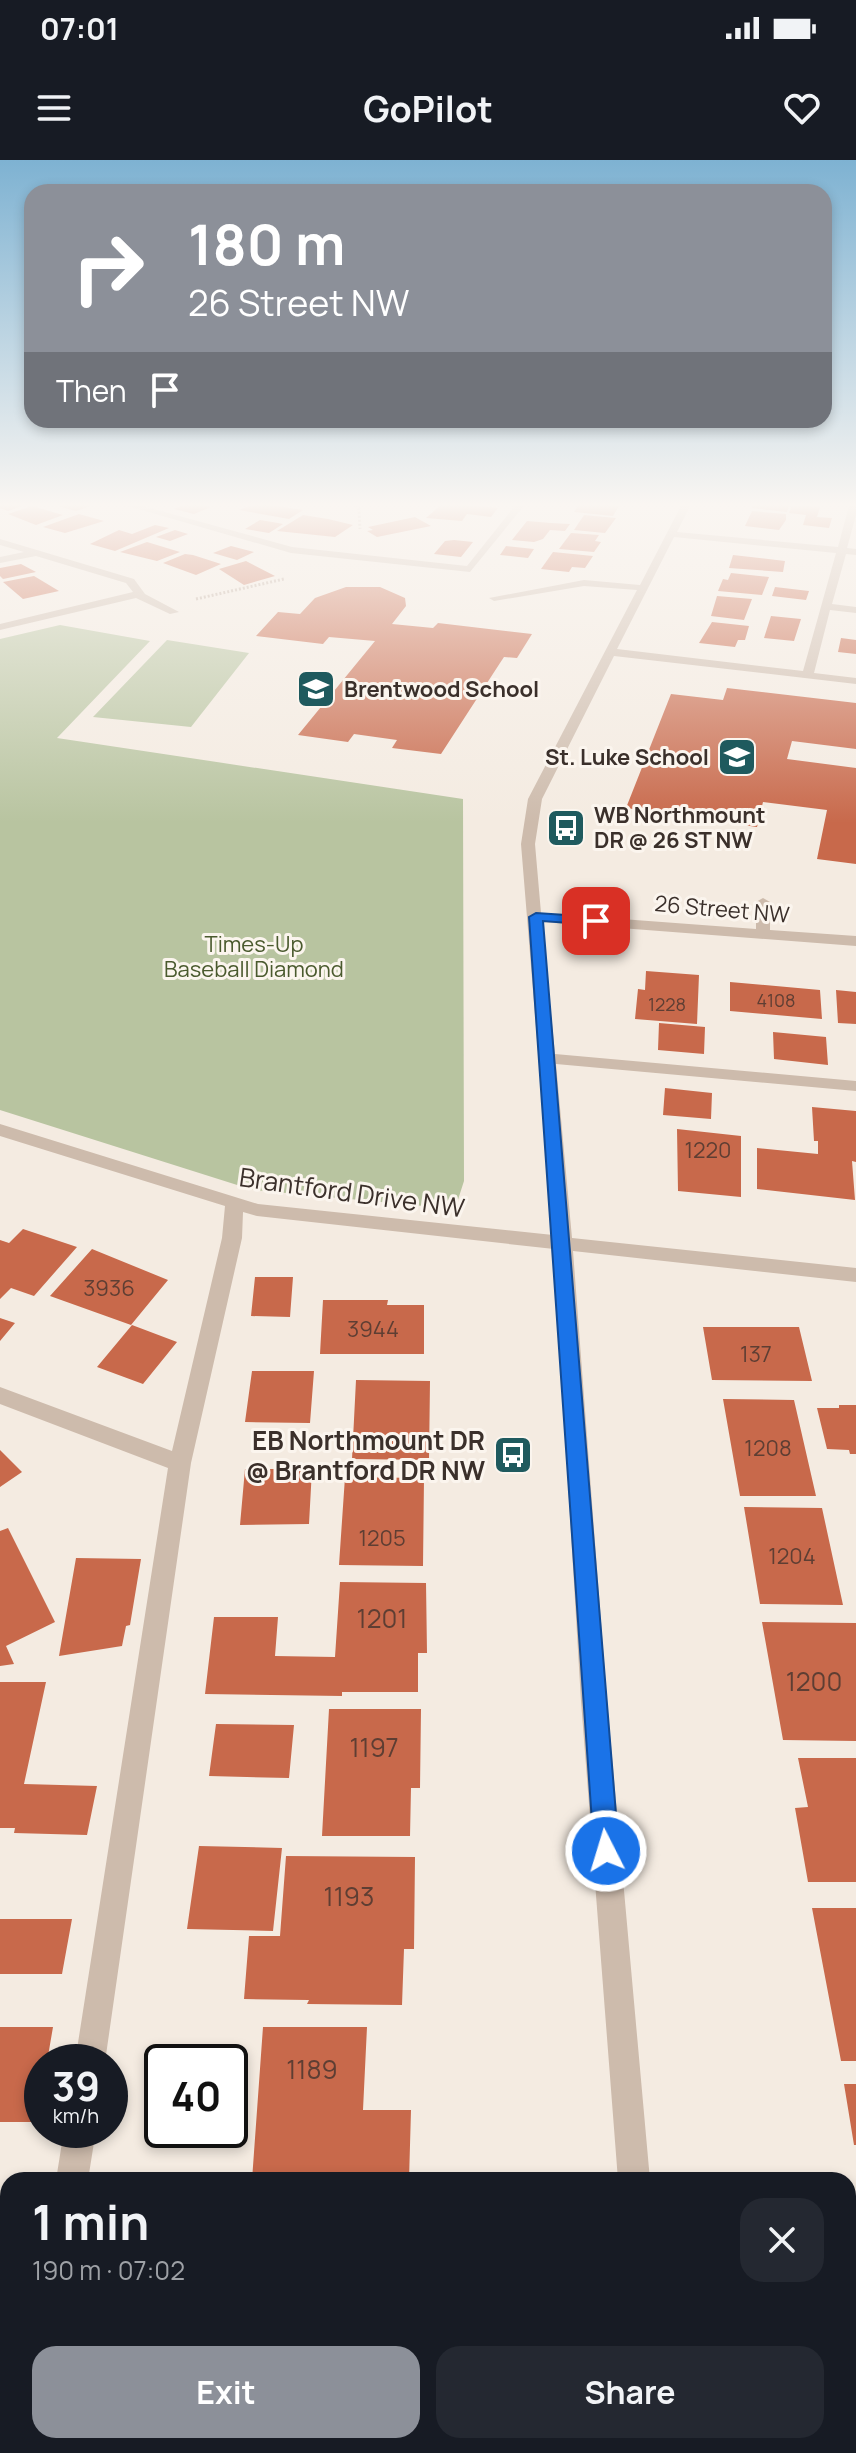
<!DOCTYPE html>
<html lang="en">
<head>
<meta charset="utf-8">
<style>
	:root { --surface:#171b24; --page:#242831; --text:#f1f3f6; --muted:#9ea1a6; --accent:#8c9099 }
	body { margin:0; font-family:Manrope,sans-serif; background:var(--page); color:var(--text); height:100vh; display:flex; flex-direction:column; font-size:30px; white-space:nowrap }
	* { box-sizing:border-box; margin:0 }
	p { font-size:26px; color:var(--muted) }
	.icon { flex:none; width:44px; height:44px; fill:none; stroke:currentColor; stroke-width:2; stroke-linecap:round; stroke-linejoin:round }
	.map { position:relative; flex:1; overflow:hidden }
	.details { position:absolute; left:0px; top:2012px; width:856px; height:282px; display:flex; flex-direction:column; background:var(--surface); border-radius:24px 24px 0 0; box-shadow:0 4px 12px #0003 }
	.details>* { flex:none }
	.guide { position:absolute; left:24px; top:24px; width:808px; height:244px; border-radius:24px; box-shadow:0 4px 12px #0003; background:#8c9099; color:#fff; overflow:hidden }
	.speed { position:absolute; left:24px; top:1884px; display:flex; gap:16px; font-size:40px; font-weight:700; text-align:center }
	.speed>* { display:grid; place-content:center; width:104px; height:104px; border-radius:50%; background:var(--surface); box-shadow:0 4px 12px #0003; line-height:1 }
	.speed small { font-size:20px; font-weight:400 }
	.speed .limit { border:4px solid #111; border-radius:12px; background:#fff; color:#111 }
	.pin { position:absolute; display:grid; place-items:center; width:68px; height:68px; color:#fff; margin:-34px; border-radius:16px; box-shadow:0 4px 12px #0006 }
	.me { position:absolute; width:88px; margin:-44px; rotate:355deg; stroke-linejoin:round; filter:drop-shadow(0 0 6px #0008) }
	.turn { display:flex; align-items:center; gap:28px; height:168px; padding:0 32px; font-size:36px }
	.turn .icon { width:104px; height:104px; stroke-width:2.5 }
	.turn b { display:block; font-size:56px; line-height:68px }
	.then { display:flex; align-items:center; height:76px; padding:0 32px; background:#0003; gap:16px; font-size:30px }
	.round { display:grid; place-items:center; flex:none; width:84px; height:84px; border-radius:24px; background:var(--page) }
	.head { display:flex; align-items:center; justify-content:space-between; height:136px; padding:0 32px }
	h1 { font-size:48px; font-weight:700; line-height:60px }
	.button { display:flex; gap:16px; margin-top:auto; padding:16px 32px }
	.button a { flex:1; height:92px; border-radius:24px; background:var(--accent); color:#fff; font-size:32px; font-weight:700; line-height:92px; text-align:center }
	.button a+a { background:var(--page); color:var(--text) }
	.status { display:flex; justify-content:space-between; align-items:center; height:56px; padding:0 40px; background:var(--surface); direction:ltr }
	.status svg { height:22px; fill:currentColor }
	header { display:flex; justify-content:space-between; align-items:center; height:104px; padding:0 32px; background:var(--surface); font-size:36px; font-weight:700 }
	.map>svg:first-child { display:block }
	.green { fill:#b8c4a0 }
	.building { fill:#c8694b }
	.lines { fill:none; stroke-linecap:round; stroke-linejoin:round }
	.path { stroke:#b9a596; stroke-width:3; stroke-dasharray:2 2; stroke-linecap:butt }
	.minor { fill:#cdbbac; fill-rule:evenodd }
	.route { fill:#1a73e8; stroke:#114b97; stroke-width:2 }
	.labels { text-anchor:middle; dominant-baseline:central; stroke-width:6; stroke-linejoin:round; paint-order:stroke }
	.far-number-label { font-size:18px; fill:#5e3e33 }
	.far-poi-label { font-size:22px; font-weight:bold; fill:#3b302b; stroke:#fbf5ee; text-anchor:start }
	.far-street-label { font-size:22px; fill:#3b302b; stroke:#fbf5ee }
	.far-park-label { font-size:22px; fill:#4a5a2e; stroke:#fbf5ee }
	.number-label { font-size:22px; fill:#5e3e33 }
	.street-label { font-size:26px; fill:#3b302b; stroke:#fbf5ee }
	.poi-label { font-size:26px; font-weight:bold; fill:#3b302b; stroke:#fbf5ee; text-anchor:end }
	.near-number-label { font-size:26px; fill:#5e3e33 }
</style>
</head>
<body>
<div class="status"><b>07:01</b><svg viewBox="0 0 49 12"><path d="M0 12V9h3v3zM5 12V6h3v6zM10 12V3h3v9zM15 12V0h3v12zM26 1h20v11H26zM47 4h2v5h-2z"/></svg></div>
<header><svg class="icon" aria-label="menu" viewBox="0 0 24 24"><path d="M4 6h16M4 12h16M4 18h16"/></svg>GoPilot<svg class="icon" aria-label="heart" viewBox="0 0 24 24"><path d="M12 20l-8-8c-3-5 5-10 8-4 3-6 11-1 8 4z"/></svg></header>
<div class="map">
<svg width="856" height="2293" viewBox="0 0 856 2293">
	<rect width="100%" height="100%" fill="#f4ebe1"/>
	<path class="green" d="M60 465 150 481 57 578 463 639 464 1021 455 1049 253 1030 0 950V479Z
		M167 480 249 493 191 567 93 557Z"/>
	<path class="building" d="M0 342H25L30 343 8 351 0 348Z
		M71 342H87L96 344 76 351 58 346Z
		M191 342 211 347 194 354 174 349Z
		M581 342H616L614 346H619L613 356 574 352Z
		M755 342H790L787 352 752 348Z
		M259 343 282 347 303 350 289 359 239 350Z
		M443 343 498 348 491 357 467 354 462 361 426 358Z
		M792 345 820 347 817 357 832 358 829 368 803 365 806 355 789 353Z
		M32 346 63 355 36 365 8 354Z
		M752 351 786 354V360L779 370 745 366Z
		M79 354 104 361 65 373 43 367Z
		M303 355 328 359 353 365 335 377 277 371Z
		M584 355 616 358 605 373 574 370Z
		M415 357 431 366 377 377 367 371 373 370 368 367Z
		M260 360 278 363 283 364 269 373 245 369Z
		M527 361 551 363 570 364 565 371 550 370 543 379 534 382 512 380Z
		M155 365 169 368 115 391 90 384 119 370 132 374Z
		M175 370 188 374 170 381 156 377Z
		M571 373 599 375 595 381 601 382 594 392 559 389Z
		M454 380 473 382 461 397 434 394 445 381Z
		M147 382 180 392 157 401 120 392Z
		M231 386 254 392 237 400 213 393Z
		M506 386 534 389 528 398 500 395Z
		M553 392 593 396 585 408 572 407 569 412 541 409Z
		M185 394 193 395 221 404 196 415 163 403Z
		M733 395 785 401 783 412 729 408Z
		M246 401 275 416 244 425 219 409Z
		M21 404 36 412 3 419 0 416V408Z
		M731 413 769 417 762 435 718 431 723 419 728 420Z
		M34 416 59 431 23 439 3 422Z
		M346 427H380L405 438 406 446 392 464 433 468 438 463 532 474 517 498 504 497 500 503 441 594 392 588 397 580 354 574 348 582 298 575 375 481 329 477 323 484 256 476 278 452 300 454 315 438Z
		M775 427 809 431 806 440 772 436Z
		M717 436 752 439 744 460 711 456Z
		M771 456 801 459 794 481 764 478Z
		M712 462 749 466 745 480H738L735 487 699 483Z
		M841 478 856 480V494L838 492Z
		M727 528 856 543V589L792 581 787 599 856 608V704L817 699 827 650 763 642 757 667 626 648 671 534 723 540Z
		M646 811 699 815 697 864 635 859 638 829 645 830Z
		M730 822 820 830 822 859 730 851Z
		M836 830 856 832V864L838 863Z
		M659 863 705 867 704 894 658 890Z
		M773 872 826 877 828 905 774 899Z
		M665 928 712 933 711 959 663 955Z
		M812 947 856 951V1002L852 1001 855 1040 757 1029V988L818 994V981H814Z
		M677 969 741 976V1037L678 1031Z
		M23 1069 77 1087 34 1136 11 1128 0 1139V1080L9 1083Z
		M92 1089 168 1120 131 1165 50 1136Z
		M255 1117H293L290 1157 251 1156Z
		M323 1140H388L387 1145H424V1194H320Z
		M0 1158 15 1163 0 1181Z
		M132 1165 177 1182 143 1224 97 1207Z
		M703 1167H799L812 1221 712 1220Z
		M252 1211H314L310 1263 245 1262Z
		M356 1220 430 1221 429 1300 352 1299Z
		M723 1239 794 1240 816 1336H740Z
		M839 1245H856V1294H850L849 1290 827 1289 817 1248H839Z
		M0 1290 22 1312 0 1327Z
		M245 1309H312L309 1364 240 1365Z
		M345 1317 424 1318 423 1406 339 1405Z
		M744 1347 822 1348 843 1445 760 1444Z
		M8 1368 55 1462 6 1486 14 1504 0 1506V1371Z
		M76 1398 141 1399 130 1465 126 1466 122 1486 59 1496Z
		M340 1422 426 1423 427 1493H418V1532H342V1536L205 1534 214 1457H278L275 1496 335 1497Z
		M762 1462 856 1463V1581L783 1580Z
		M0 1522H46L24 1624 97 1626 87 1675 14 1673 15 1668H0Z
		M329 1549H421L420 1628H411L410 1676H322Z
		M216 1564 294 1565 289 1618 209 1616Z
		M798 1598H856V1722H808L795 1648 808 1647Z
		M199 1686 282 1688 273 1771 187 1769Z
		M286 1696 415 1697 414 1789H404L402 1845 307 1844 309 1840 244 1839 249 1776H280Z
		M812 1748H856V1901H841Z
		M0 1759H72L62 1814H0Z
		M0 1867H53L47 1902H42V1932L37 1962H0Z
		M263 1867H367L363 1950H411L409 2020H252Z
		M844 1924H856V1985H854Z
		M0 2099H8L2 2144H0Z
		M114 2286H216L215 2293 113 2291Z"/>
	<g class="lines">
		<path class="path" d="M353 342 359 349 360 369
			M196 439 284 419"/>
		<path class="minor" d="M114 342H128L292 387 467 406 518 342H527L470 412 291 393Z
			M683 342H692L677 372 838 387 850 342H856V355L847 388 856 389V395L846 394 832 444 856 447V453L830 450 814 513 856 518V524L614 496 542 639 535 684 541 753 756 769V742L763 738 770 742V770L856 776V786L542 762 555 894 856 921V931L556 904 572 1078 856 1108V1122L573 1091 607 1541 650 2020H618L581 1541 554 1089 257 1056 243 1052 242 1078 191 1303 105 1902H75L168 1308 0 1244V1227L172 1291 222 1078 225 1046 0 976V964L258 1044 553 1075 521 684 528 639 637 430 584 426 494 441 489 438 584 420 640 425ZM674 377 836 393 803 511 617 489Z
			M0 379 134 419 145 434 179 452 170 454 136 438 0 470V464L133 432 126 423 36 396 0 403V397L24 392 0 385Z
			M64 1970H96L88 2020H56Z
			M15 2286H51L49 2293H13Z
			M639 2286H675V2293H639Z"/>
	</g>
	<linearGradient id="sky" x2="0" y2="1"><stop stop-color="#7eb2d2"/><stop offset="0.52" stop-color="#faf6f2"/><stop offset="1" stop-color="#faf6f2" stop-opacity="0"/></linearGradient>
	<rect width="856" height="663" fill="url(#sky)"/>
	<path class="route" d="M536 753 596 757 602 761 596 765 543 761 619 1691 615 1700 606 1703 597 1700 594 1691 529 757Z"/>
	<defs>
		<g id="school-square" transform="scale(2)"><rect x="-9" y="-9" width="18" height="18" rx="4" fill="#1f5a5e" stroke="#fbf5ee"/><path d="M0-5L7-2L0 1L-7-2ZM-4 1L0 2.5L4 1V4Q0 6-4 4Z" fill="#fff"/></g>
		<g id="bus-square" transform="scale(2)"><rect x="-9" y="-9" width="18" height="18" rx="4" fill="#1f5a5e" stroke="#fbf5ee"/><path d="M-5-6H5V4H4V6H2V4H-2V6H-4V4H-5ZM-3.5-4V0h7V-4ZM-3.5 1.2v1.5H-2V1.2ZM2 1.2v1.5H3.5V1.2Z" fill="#fff"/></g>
	</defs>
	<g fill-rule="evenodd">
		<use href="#school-square" x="316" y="529"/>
		<use href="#school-square" x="737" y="597"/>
		<use href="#bus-square" x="566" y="668"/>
		<use href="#bus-square" x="513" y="1295"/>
	</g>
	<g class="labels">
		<g class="far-number-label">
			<text x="776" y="840">4108</text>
			<text x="667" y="844">1228</text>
		</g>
		<g class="far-poi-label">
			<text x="344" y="529">Brentwood School</text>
			<text x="709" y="597" text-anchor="end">St. Luke School</text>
			<text x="594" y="655">WB Northmount<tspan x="594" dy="25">DR @ 26 ST NW</tspan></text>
		</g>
		<g class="far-street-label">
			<text transform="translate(722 749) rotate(5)">26 Street NW</text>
		</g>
		<g class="far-park-label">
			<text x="254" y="784">Times-Up<tspan x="254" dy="25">Baseball Diamond</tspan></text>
		</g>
		<g class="number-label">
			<text x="708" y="990">1220</text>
			<text x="109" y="1128">3936</text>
			<text x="373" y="1169">3944</text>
			<text x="756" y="1194">137</text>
			<text x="768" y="1288">1208</text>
			<text x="382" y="1378">1205</text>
			<text x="792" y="1396">1204</text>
		</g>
		<g class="street-label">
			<text transform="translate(352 1032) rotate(8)">Brantford Drive NW</text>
		</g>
		<g class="poi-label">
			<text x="485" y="1280">EB Northmount DR<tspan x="485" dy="30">@ Brantford DR NW</tspan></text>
		</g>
		<g class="near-number-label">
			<text x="382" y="1458">1201</text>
			<text x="814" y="1521">1200</text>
			<text x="374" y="1587">1197</text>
			<text x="349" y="1736">1193</text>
			<text x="312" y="1909">1189</text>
		</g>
	</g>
</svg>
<div class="speed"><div>39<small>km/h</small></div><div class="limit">40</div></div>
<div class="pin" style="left:596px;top:761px;background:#d93025"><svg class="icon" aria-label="arrive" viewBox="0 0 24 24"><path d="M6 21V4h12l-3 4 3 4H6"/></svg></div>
<svg class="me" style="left:606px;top:1691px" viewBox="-20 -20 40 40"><circle r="17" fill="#1a73e8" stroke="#fff" stroke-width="3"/><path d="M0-11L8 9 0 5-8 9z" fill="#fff"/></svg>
<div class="guide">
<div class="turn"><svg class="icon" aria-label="right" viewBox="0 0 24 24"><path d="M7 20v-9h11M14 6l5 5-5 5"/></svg><div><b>180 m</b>26 Street NW</div></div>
<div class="then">Then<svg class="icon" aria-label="arrive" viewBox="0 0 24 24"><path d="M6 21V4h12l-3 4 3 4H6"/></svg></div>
</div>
<section class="details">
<div class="head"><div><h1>1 min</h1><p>190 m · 07:02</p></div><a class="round"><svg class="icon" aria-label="close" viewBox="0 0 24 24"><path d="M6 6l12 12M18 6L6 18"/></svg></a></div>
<div class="button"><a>Exit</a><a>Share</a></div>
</section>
</div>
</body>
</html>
